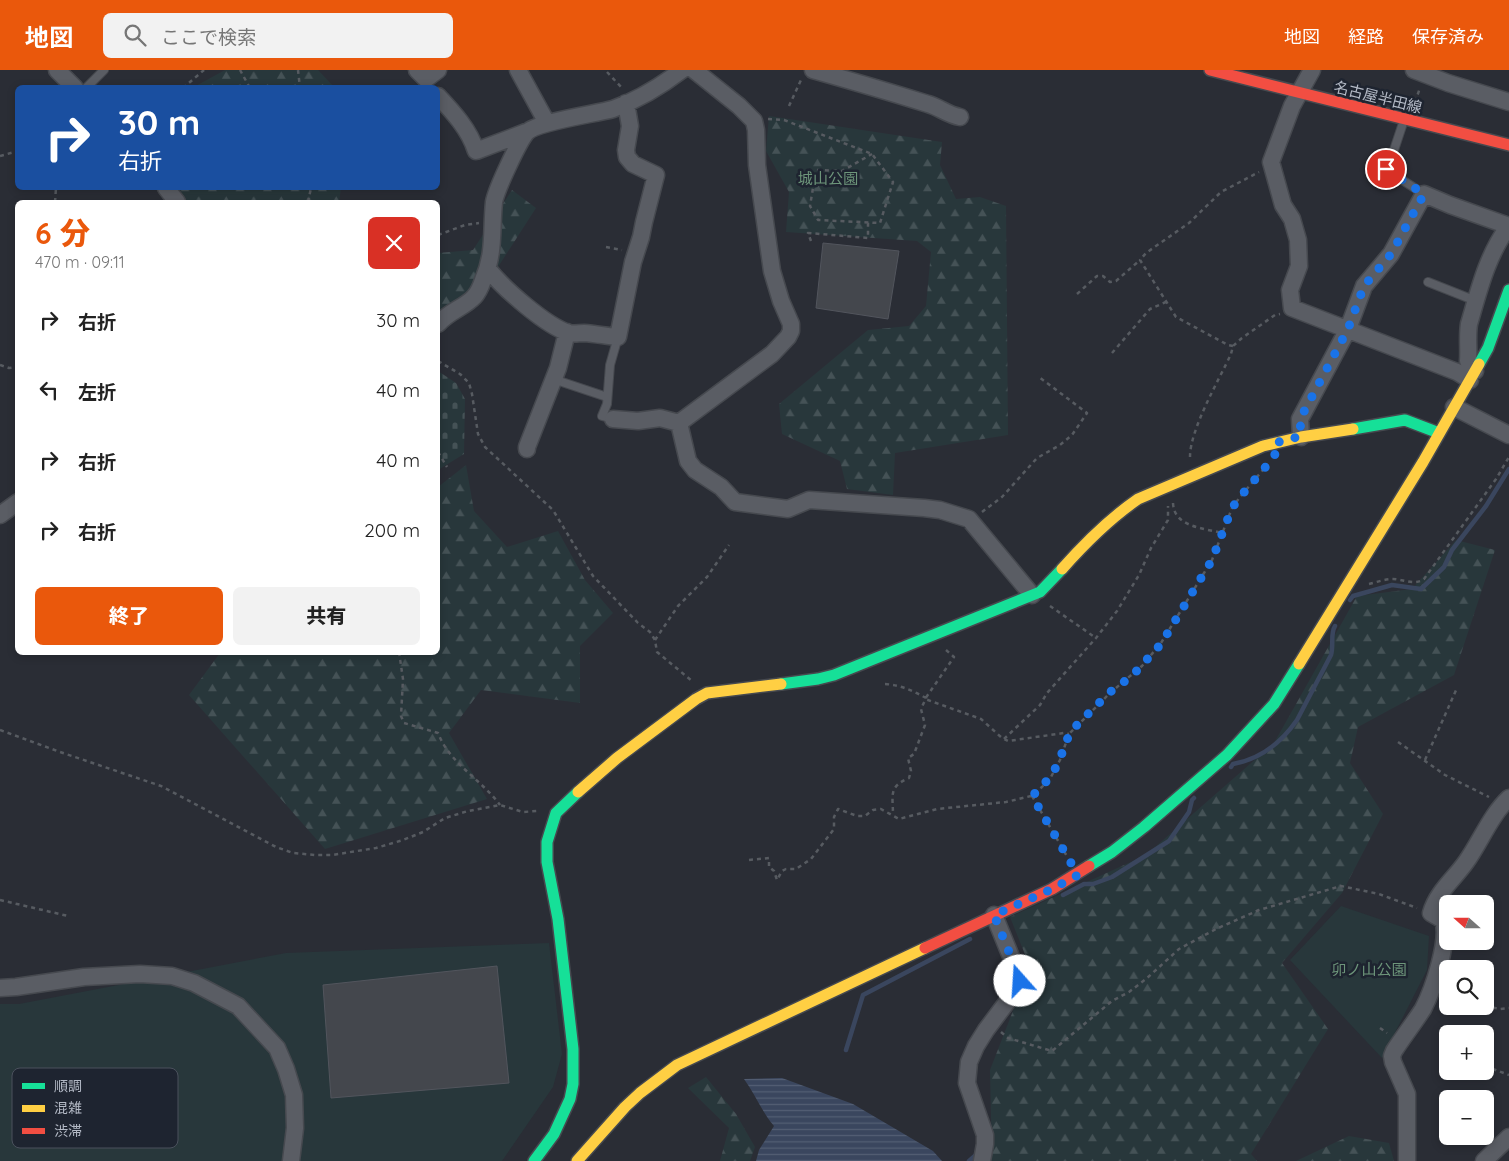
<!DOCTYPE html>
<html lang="ja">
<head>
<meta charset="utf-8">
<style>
	:root { --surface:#fff; --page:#f2f2f2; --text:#222; --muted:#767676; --accent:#ea580c }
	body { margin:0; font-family:Quicksand,"Noto Sans JP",sans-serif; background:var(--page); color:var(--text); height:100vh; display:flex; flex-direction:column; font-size:19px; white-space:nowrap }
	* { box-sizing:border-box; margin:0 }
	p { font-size:16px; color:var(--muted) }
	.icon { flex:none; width:28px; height:28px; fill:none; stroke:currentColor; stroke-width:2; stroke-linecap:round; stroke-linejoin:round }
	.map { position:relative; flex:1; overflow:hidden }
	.details { position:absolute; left:15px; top:130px; width:425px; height:455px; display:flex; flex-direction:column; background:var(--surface); border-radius:8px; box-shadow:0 2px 8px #0003 }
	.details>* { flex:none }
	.banner { position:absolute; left:15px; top:15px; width:425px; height:105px; border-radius:8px; box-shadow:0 2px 8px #0003; background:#1a4fa0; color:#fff; overflow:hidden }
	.needle { width:32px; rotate:291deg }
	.controls { position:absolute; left:1439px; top:825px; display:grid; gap:10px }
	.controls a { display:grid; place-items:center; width:55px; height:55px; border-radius:8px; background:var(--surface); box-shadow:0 2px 8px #0003; font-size:25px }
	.pin { position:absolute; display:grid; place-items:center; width:42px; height:42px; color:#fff; margin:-21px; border:2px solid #fff; border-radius:50%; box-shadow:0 1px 5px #0007 }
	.me { position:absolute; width:55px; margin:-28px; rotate:341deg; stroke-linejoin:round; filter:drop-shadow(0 0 4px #0008) }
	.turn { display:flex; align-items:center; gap:18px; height:105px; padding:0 20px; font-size:22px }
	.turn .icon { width:65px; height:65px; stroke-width:2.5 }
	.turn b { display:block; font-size:35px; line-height:42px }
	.round { display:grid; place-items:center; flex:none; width:52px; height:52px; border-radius:8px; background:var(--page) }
	.overview { display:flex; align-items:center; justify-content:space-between; height:85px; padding:0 20px }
	h1 { font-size:30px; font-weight:800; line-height:38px; color:var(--accent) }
	.primary-button { display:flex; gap:10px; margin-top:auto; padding:10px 20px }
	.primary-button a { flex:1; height:58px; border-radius:8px; background:var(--accent); color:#fff; font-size:20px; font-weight:800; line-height:58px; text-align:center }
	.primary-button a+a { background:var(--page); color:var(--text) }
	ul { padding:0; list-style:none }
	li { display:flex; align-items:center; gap:15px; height:70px; padding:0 20px }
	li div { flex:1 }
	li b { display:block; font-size:19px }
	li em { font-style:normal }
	header { display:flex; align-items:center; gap:30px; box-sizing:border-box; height:70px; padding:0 25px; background:var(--accent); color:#fff }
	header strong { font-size:24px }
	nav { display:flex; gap:28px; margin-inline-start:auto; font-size:18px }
	.search { width:350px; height:45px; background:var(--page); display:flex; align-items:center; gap:12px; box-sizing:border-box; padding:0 18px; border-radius:8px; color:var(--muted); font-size:19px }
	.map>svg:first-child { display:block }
	.green { fill:#28373b }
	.forest { fill:url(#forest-firs) }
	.cemetery { fill:url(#cemetery-stones) }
	.water { fill:url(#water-rules) }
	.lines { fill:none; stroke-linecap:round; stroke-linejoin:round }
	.stream { stroke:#3a465e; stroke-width:4.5 }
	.building { fill:#44474d; stroke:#52555d }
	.lane-casing { stroke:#46494f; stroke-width:10 }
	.street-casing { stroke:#46494f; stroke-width:19 }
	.fast-casing { stroke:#46494f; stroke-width:14 }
	.slow-casing { stroke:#46494f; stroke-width:14 }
	.jam-casing { stroke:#46494f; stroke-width:14 }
	.path { stroke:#575b61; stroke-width:2.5; stroke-dasharray:4 4; stroke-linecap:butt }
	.lane { stroke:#5a5d64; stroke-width:8 }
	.street { stroke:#5a5d64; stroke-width:16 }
	.fast { stroke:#16e098; stroke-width:11 }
	.slow { stroke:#ffcf43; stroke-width:11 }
	.jam { stroke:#f24e42; stroke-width:11 }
	.route { stroke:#1a73e8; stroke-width:9; stroke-dasharray:0 16.2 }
	.labels { text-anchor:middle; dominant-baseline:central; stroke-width:5; stroke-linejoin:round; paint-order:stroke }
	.street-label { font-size:15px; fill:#b4bac6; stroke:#1e2430 }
	.park-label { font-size:15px; fill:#6d957a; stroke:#1e2430 }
	.key { fill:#1e2430; stroke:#4b515d; stroke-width:1 }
	.key-label { font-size:14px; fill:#b4bac6 }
</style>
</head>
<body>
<header>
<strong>地図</strong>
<div class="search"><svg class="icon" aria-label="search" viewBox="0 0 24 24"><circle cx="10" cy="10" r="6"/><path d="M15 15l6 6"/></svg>ここで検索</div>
<nav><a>地図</a><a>経路</a><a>保存済み</a></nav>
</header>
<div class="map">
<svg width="1509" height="1091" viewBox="0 0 1509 1091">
	<defs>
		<pattern id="forest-firs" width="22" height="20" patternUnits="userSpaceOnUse" patternTransform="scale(1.25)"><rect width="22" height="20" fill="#28373b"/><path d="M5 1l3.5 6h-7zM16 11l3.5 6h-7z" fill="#455256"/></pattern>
		<pattern id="cemetery-stones" width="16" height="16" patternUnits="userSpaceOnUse" patternTransform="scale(1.25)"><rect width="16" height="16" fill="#28373b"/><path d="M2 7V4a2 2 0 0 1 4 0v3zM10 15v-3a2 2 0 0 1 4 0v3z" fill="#455256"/></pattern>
		<pattern id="water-rules" width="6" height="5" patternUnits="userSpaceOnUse" patternTransform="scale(1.25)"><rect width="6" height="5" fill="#3a465e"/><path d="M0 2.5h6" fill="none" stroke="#545f74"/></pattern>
	</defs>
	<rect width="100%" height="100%" fill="#2a2d35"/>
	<path class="green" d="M1341 836 1429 866 1427 900 1382 988 1290 890Z
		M549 873 562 984 553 1017 502 1091H0V934H19L286 883Z"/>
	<path class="forest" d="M225 0H318L334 17H194Z
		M769 46 942 72 940 95 956 129 980 127 1006 136 1008 365 895 383 893 425 847 419 840 391 782 364 779 334 868 260 909 256 926 236 931 182 917 171 786 162 789 122 766 81Z
		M177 118H341L339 132H187Z
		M512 120 536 138 498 197 464 224 444 258 438 264V183L473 180Z
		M466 395 474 441 507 477 558 461 585 510 613 543 580 576V633L481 620 449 663 487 729 325 779 189 625 220 583 438 582V417Z
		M1456 470 1495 480 1454 605 1358 657 1350 693 1383 744 1342 823 1282 893 1328 959 1251 1084 1257 1091H992L990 1000 1030 897 1010 847 1146 785 1274 673 1357 526 1412 519Z
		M706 1007 736 1044 755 1077 750 1091H720L729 1058 688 1018Z
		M1349 1066 1389 1073 1394 1091H1296Z"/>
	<path class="cemetery" d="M438 301 456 313 465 329 464 384 438 400Z"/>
	<path class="water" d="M782 1008 853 1034 933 1081 942 1091H756L759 1080 774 1056C762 1042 755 1024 744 1009Z"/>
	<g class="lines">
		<path class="stream" d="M1350 530 1353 526 1392 515 1421 519 1444 497 1452 480 1486 436 1509 399
			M1231 697 1233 694C1261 689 1281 673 1297 650L1331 585C1334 575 1330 564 1335 556
			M1063 825 1084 814H1093L1112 807 1169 771 1189 742 1192 730 1194 728
			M846 980 863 925 970 869
			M969 1091 977 1084"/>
	</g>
	<path class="building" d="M823 173 899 181 888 249 816 238Z
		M497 896 509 1013 331 1028 323 915Z"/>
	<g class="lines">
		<g class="lane-casing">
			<path id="lane" d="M86 18 104 0
				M1403 53 1392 86 1385 99 1424 124
				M1428 212 1476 231
				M553 309 607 327
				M613 349 602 346 607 334 610 295 618 267"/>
		</g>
		<g class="street-casing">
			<path id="street" d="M57 0 75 18
				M417 0 426 9 438 0
				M518 0 547 53
				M694 0 739 36 754 51 756 60 757 95 772 201 781 231 791 254V261L788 267 772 284 679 353 688 391 695 400 721 417 735 432 788 439 809 430 924 438 940 440 969 449 1032 525
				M813 0C852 11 890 22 928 34 939 37 948 45 960 47
				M1312 0 1292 36 1271 92 1283 135 1292 149 1298 170 1299 196 1290 220 1292 238 1457 302 1470 310
				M1414 0 1448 13 1509 32
				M438 26C453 42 469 59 476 81L526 62
				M166 118 177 132
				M488 199C503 218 546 256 569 263 574 264 579 263 584 263 596 264 607 266 618 267L633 192 641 167 644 152 656 105 633 94 627 87 626 80 630 56 626 33
				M438 254C448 242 465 237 474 227 478 223 481 216 483 210 495 183 491 161 494 132 496 120 518 73 526 63 535 52 595 44 613 39 638 30 661 16 682 0
				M1475 301 1468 291C1469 279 1467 267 1469 254 1479 220 1487 186 1508 157
				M1454 337 1509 365
				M613 349 638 351 660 348 679 353
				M1301 367 1300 349 1348 259 1364 216 1391 184 1424 124 1450 135 1509 156
				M527 379V377L558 298 567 262
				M0 445 18 432
				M0 918 16 917 84 907 140 904 172 906 194 913 238 936 277 978 286 999 294 1025 295 1058 291 1091
				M982 1091 985 1074V1065L967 1013 969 992 976 976 986 960 1016 920 1020 911 1018 904 994 845
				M1407 1091V1024L1393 992 1392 986 1394 981C1403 967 1414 953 1423 939 1433 920 1450 870 1443 850L1431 843C1437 822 1454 809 1466 792 1481 771 1490 746 1509 728
				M1484 1091 1509 1067"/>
		</g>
		<g class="fast-casing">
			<path id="fast" d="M1479 294 1488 278 1509 220
				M1353 359 1405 350 1439 363
				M781 614 818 609 834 605 1040 522 1062 499
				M1089 796 1112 782 1144 757 1227 685 1274 634 1299 594
				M534 1091 554 1064 570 1029 573 1014V979L558 849 547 792V772L556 743 578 722"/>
		</g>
		<g class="slow-casing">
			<path id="slow" d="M1062 499C1085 473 1109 449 1138 429L1263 376 1301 367 1353 359
				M1299 594 1423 392 1479 294
				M578 722 617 688 696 629 707 623 781 614
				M577 1091 625 1037 640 1023 677 995 925 878"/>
		</g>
		<g class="jam-casing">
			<path id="jam" d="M1210 0 1509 75
				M925 878 1052 819 1089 796"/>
		</g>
		<path class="path" d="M240 0 250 18
			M298 0 300 18
			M607 2 623 19
			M183 18 204 0
			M1415 32 1420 18
			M789 36 801 10
			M768 49 784 50 872 84 893 112 880 153 818 150 810 136 816 100 842 101 872 84
			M0 86 18 81
			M55 132 56 118
			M308 132 311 118
			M438 165 465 155 479 153
			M811 171 808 163 868 168V152
			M606 177 622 180
			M1077 224 1097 206H1103L1110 212 1116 211 1140 190
			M1233 276 1228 275 1176 247 1140 190 1146 183 1189 153 1221 122 1259 102
			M1112 283 1150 239 1166 232
			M438 291 460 304 469 313 472 324 478 364 485 377 553 440 593 506 638 553 650 562 655 570 657 582 692 611
			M0 295 9 298 18 297
			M438 382 447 397
			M1190 387C1190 359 1219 310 1231 284L1233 276 1242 268 1275 245 1280 244
			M1173 433C1174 457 1203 458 1222 463
			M982 442 1002 427 1037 388 1060 375 1072 365 1087 343 1039 307
			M1369 514C1377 512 1385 509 1393 509 1403 509 1414 516 1424 509L1496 409 1509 387
			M1050 536 1096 568
			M655 570 678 536 707 507 729 475
			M946 580 954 587 925 629 981 649 1002 668 1008 671 1064 663 1069 664
			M399 582 403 609 401 646 404 653 438 663C450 694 481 709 500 735
			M885 614C901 615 913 621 926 628L921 639 925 655 914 684 908 688 911 701 909 708C888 717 893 725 893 745
			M0 660 60 682 161 716 276 777 293 783 315 785H332L376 778 403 770 423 762 445 748 468 741 500 735 523 742 537 741
			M1004 669 1040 635 1047 623 1096 568 1117 541 1139 505 1151 478 1168 450V436
			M1398 672 1445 705 1489 727
			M1425 690 1457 618
			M1032 726 1068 788
			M749 790 769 788V797L774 801 777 810 782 801 786 799H796L811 789 834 759V747L838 739 857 746H865L873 740 881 739 899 749 937 739 1006 732 1031 726 1042 717 1051 707 1060 690 1069 664 1110 623 1142 596 1161 573 1212 490 1232 438 1240 427 1268 394
			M0 830 68 846
			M1485 936 1500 939 1509 938
			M1380 958 1387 963
			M1001 962 1008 968 1052 981 1112 931 1129 922 1146 909 1179 879 1216 859 1259 840 1341 816 1379 824 1417 838
			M1485 996 1509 1005"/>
		<use href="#lane" class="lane"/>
		<use href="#street" class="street"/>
		<use href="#fast" class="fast"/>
		<use href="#slow" class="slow"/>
		<use href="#jam" class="jam"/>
	</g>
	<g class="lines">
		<path class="route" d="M1020 911 1018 904 994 845 1052 819 1078 805 1032 726C1043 716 1053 705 1059 691 1064 679 1066 668 1074 658L1110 622 1132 606 1161 574 1212 490 1232 438 1240 427 1274 387 1276 381 1275 373 1301 366 1300 349 1348 259 1364 216 1391 184 1424 124 1386 99"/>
	</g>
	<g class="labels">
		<g class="street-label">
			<text transform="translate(1378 27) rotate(14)">名古屋半田線</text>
		</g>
		<g class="park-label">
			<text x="828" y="108">城山公園</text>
			<text x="1369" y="899">卯ノ山公園</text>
		</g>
	</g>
	<rect x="12" y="998" width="166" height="80" rx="8" class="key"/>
	<rect x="22" y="1013" width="23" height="6" fill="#16e098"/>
	<rect x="22" y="1035" width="23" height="7" fill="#ffcf43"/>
	<rect x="22" y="1058" width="23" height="6" fill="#f24e42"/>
	<g class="key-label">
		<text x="54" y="1021">順調</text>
		<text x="54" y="1043">混雑</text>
		<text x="54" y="1066">渋滞</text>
	</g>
</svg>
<div class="controls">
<a><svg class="needle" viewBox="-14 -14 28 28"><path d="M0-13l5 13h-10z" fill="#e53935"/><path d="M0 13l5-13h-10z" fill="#767676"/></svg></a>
<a><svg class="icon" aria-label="search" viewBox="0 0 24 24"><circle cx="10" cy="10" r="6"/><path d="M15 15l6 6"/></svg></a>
<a>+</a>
<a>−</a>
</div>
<div class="pin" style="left:1386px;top:99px;background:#d93025"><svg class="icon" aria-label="arrive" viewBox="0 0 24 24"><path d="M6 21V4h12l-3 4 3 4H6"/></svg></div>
<svg class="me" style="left:1020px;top:911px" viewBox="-20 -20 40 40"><circle r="19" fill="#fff"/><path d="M0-13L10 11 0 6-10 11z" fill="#1a73e8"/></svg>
<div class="banner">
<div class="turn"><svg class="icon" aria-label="right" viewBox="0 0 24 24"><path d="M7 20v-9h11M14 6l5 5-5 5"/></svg><div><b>30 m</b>右折</div></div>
</div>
<section class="details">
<div class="overview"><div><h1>6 分</h1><p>470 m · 09:11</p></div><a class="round" style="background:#d93025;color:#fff"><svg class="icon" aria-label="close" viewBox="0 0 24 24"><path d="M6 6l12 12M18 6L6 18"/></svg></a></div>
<ul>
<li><svg class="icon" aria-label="right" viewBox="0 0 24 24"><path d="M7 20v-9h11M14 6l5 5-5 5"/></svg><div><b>右折</b></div><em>30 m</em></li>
<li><svg class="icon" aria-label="left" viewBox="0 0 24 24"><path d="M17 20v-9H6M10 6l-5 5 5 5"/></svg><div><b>左折</b></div><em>40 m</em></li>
<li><svg class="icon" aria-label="right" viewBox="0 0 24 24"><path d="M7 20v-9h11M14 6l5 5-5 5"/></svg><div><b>右折</b></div><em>40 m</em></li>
<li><svg class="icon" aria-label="right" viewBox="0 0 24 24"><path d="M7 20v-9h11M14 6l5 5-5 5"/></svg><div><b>右折</b></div><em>200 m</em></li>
</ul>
<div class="primary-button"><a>終了</a><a>共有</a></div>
</section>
</div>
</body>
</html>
